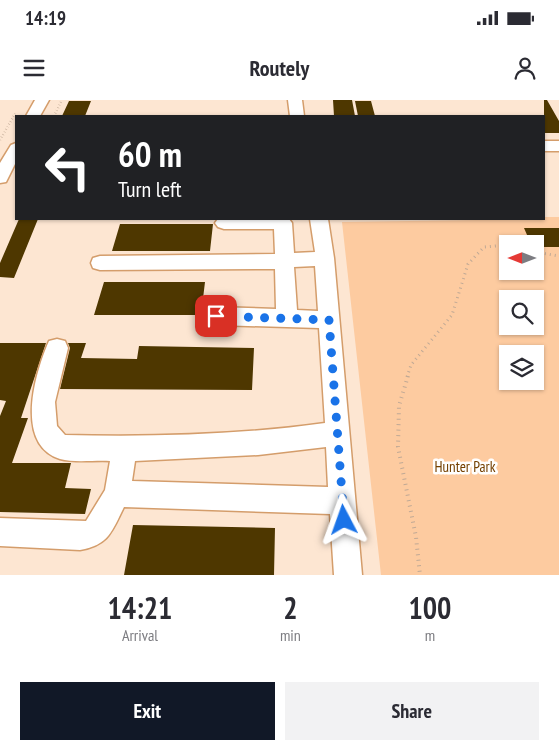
<!DOCTYPE html>
<html lang="en">
<head>
<meta charset="utf-8">
<style>
	:root { --surface:#fff; --page:#f2f2f3; --text:#2b2b33; --muted:#7c7c81; --accent:#111827 }
	body { margin:0; font-family:"PT Sans Narrow",sans-serif; background:var(--page); color:var(--text); height:100vh; display:flex; flex-direction:column; font-size:19px; white-space:nowrap }
	* { box-sizing:border-box; margin:0 }
	p { font-size:16px; color:var(--muted) }
	.icon { flex:none; width:28px; height:28px; fill:none; stroke:currentColor; stroke-width:2; stroke-linecap:round; stroke-linejoin:round }
	.map { position:relative; height:475px; overflow:hidden }
	.details { display:flex; flex-direction:column; background:var(--surface); flex:1 }
	.details>* { flex:none }
	.top-card { position:absolute; left:15px; top:15px; width:530px; height:105px; border-radius:0px; box-shadow:0 1px 4px #0004; background:#202124; color:#fff; overflow:hidden }
	.needle { width:32px; rotate:270deg }
	.controls { position:absolute; left:499px; top:135px; display:grid; gap:10px }
	.controls a { display:grid; place-items:center; width:45px; height:45px; border-radius:0px; background:var(--surface); box-shadow:0 1px 4px #0004; font-size:25px }
	.pin { position:absolute; display:grid; place-items:center; width:42px; height:42px; color:#fff; margin:-21px; border-radius:10px; box-shadow:0 2px 8px #0006 }
	.me { position:absolute; width:55px; margin:-28px; rotate:356deg; stroke-linejoin:round; filter:drop-shadow(0 0 4px #0008) }
	.turn { display:flex; align-items:center; gap:18px; height:105px; padding:0 20px; font-size:22px }
	.turn .icon { width:65px; height:65px; stroke-width:2.5 }
	.turn b { display:block; font-size:35px; line-height:42px }
	.eta { display:flex; justify-content:space-evenly; align-items:center; height:85px; text-align:center }
	.eta b { font-size:30px; font-weight:600; line-height:35px }
	.action { display:flex; gap:10px; margin-top:auto; padding:10px 20px }
	.action a { flex:1; height:58px; border-radius:0px; background:var(--accent); color:#fff; font-size:20px; font-weight:600; line-height:58px; text-align:center }
	.action a+a { background:var(--page); color:var(--text) }
	.status { display:flex; justify-content:space-between; align-items:center; height:35px; padding:0 25px; background:var(--surface); direction:ltr }
	.status svg { height:14px; fill:currentColor }
	header { display:flex; justify-content:space-between; align-items:center; height:65px; padding:0 20px; background:var(--surface); font-size:22px; font-weight:600 }
	.map>svg:first-child { display:block }
	.green { fill:#fdcba0; fill-rule:evenodd }
	.building { fill:#4e3700 }
	.lines { fill:none; stroke-linecap:round; stroke-linejoin:round }
	.minor-casing { stroke:#d49d6b; stroke-width:3 }
	.path-far2 { stroke:#c0a995; stroke-width:2.5; stroke-dasharray:0.5 2.5; stroke-linecap:butt }
	.path-far1 { stroke:#c0a995; stroke-width:3; stroke-dasharray:1 4; stroke-linecap:butt }
	.path { stroke:#c0a995; stroke-width:4; stroke-dasharray:1 4.5; stroke-linecap:butt }
	.minor { fill:#fff; fill-rule:evenodd }
	.route { stroke:#1a73e8; stroke-width:9; stroke-dasharray:0 16.2 }
	.labels { text-anchor:middle; dominant-baseline:central; stroke-width:5; stroke-linejoin:round; paint-order:stroke }
	.park-label { font-size:15px; fill:#744000; stroke:#fff }
</style>
</head>
<body>
<div class="status"><b>14:19</b><svg viewBox="0 0 49 12"><path d="M0 12V9h3v3zM5 12V6h3v6zM10 12V3h3v9zM15 12V0h3v12zM26 1h20v11H26zM47 4h2v5h-2z"/></svg></div>
<header><svg class="icon" aria-label="menu" viewBox="0 0 24 24"><path d="M4 6h16M4 12h16M4 18h16"/></svg>Routely<svg class="icon" aria-label="person" viewBox="0 0 24 24"><circle cx="12" cy="8" r="4"/><path d="M4 21q1-7 8-7t8 7"/></svg></header>
<div class="map">
<svg width="559" height="475" viewBox="0 0 559 475">
	<rect width="100%" height="100%" fill="#fde6d2"/>
	<path class="green" d="M544 117H559V475H381L342 122 544 119ZM508 144H535V171H508ZM508 199H535V226H508ZM508 254H535V281H508Z"/>
	<path class="building" d="M333 0H352L355 16H334Z
		M544 0H547L559 21V33H544Z
		M69 1H91L85 16H62Z
		M355 1H371L375 16H358Z
		M19 119H38L14 178 0 177V163Z
		M120 124H213L210 151H112Z
		M524 128H559V147H535V144H531Z
		M104 182H205L201 215H94Z
		M0 243H46L21 318H28L12 363H71L65 388 91 389 85 414 0 412V316L6 301 0 300Z
		M68 243H86L81 258 137 259 139 246 254 248 252 290 60 289 70 248Z
		M133 425 275 428 274 475H124Z"/>
	<g class="lines">
		<g class="minor-casing">
			<path id="minor" d="M35 0H49L40 16H26Z
				M288 0H302L304 16H290Z
				M544 41H559V51H544Z
				M16 43V62L6 82 0 83V63L11 45Z
				M218 119H289L292 123 294 153 315 152 310 119H328L334 158 362 475H334L330 414 124 407C112 431 109 445 80 450L0 446V418L86 421 105 390 110 361C95 360 74 363 60 359 14 344 35 273 49 241L57 239 65 241 68 248 55 302 57 326 65 335C151 337 239 335 325 323L319 228 216 225 209 222 206 216 209 210 216 207 276 209 275 169 100 170 93 168 91 163 93 158 100 156 275 154 274 129H224L218 127 215 123ZM315 166 318 211 297 210 294 167ZM326 347 328 387 132 381 135 361 258 355Z"/>
		</g>
		<path class="path-far2" d="M54 16 62 0
			M0 40 16 12"/>
		<path class="path-far1" d="M535 152 559 156
			M407 277 411 265 452 215 468 164 484 147 508 145"/>
		<path class="path" d="M408 276 399 306 398 347 416 437 420 475"/>
		<use href="#minor" class="minor"/>
	</g>
	<g class="lines">
		<path class="route" d="M216 216 329 220 344 420"/>
	</g>
	<g class="labels">
		<g class="park-label">
			<text x="465" y="366">Hunter Park</text>
		</g>
	</g>
</svg>
<div class="controls">
<a><svg class="needle" viewBox="-14 -14 28 28"><path d="M0-13l5 13h-10z" fill="#e53935"/><path d="M0 13l5-13h-10z" fill="#7c7c81"/></svg></a>
<a><svg class="icon" aria-label="search" viewBox="0 0 24 24"><circle cx="10" cy="10" r="6"/><path d="M15 15l6 6"/></svg></a>
<a><svg class="icon" aria-label="layers" viewBox="0 0 24 24"><path d="M12 4l9 5-9 5-9-5zM3 14l9 5 9-5"/></svg></a>
</div>
<div class="pin" style="left:216px;top:216px;background:#d93025"><svg class="icon" aria-label="arrive" viewBox="0 0 24 24"><path d="M6 21V4h12l-3 4 3 4H6"/></svg></div>
<svg class="me" style="left:344px;top:420px" viewBox="-20 -20 40 40"><path d="M0-17L14 15 0 8-14 15z" fill="#1a73e8" stroke="#fff" stroke-width="4"/></svg>
<div class="top-card">
<div class="turn"><svg class="icon" aria-label="left" viewBox="0 0 24 24"><path d="M17 20v-9H6M10 6l-5 5 5 5"/></svg><div><b>60 m</b>Turn left</div></div>
</div>
</div>
<section class="details">
<div class="eta">
<div><b>14:21</b><p>Arrival</p></div>
<div><b>2</b><p>min</p></div>
<div><b>100</b><p>m</p></div>
</div>
<div class="action"><a>Exit</a><a>Share</a></div>
</section>
</body>
</html>
